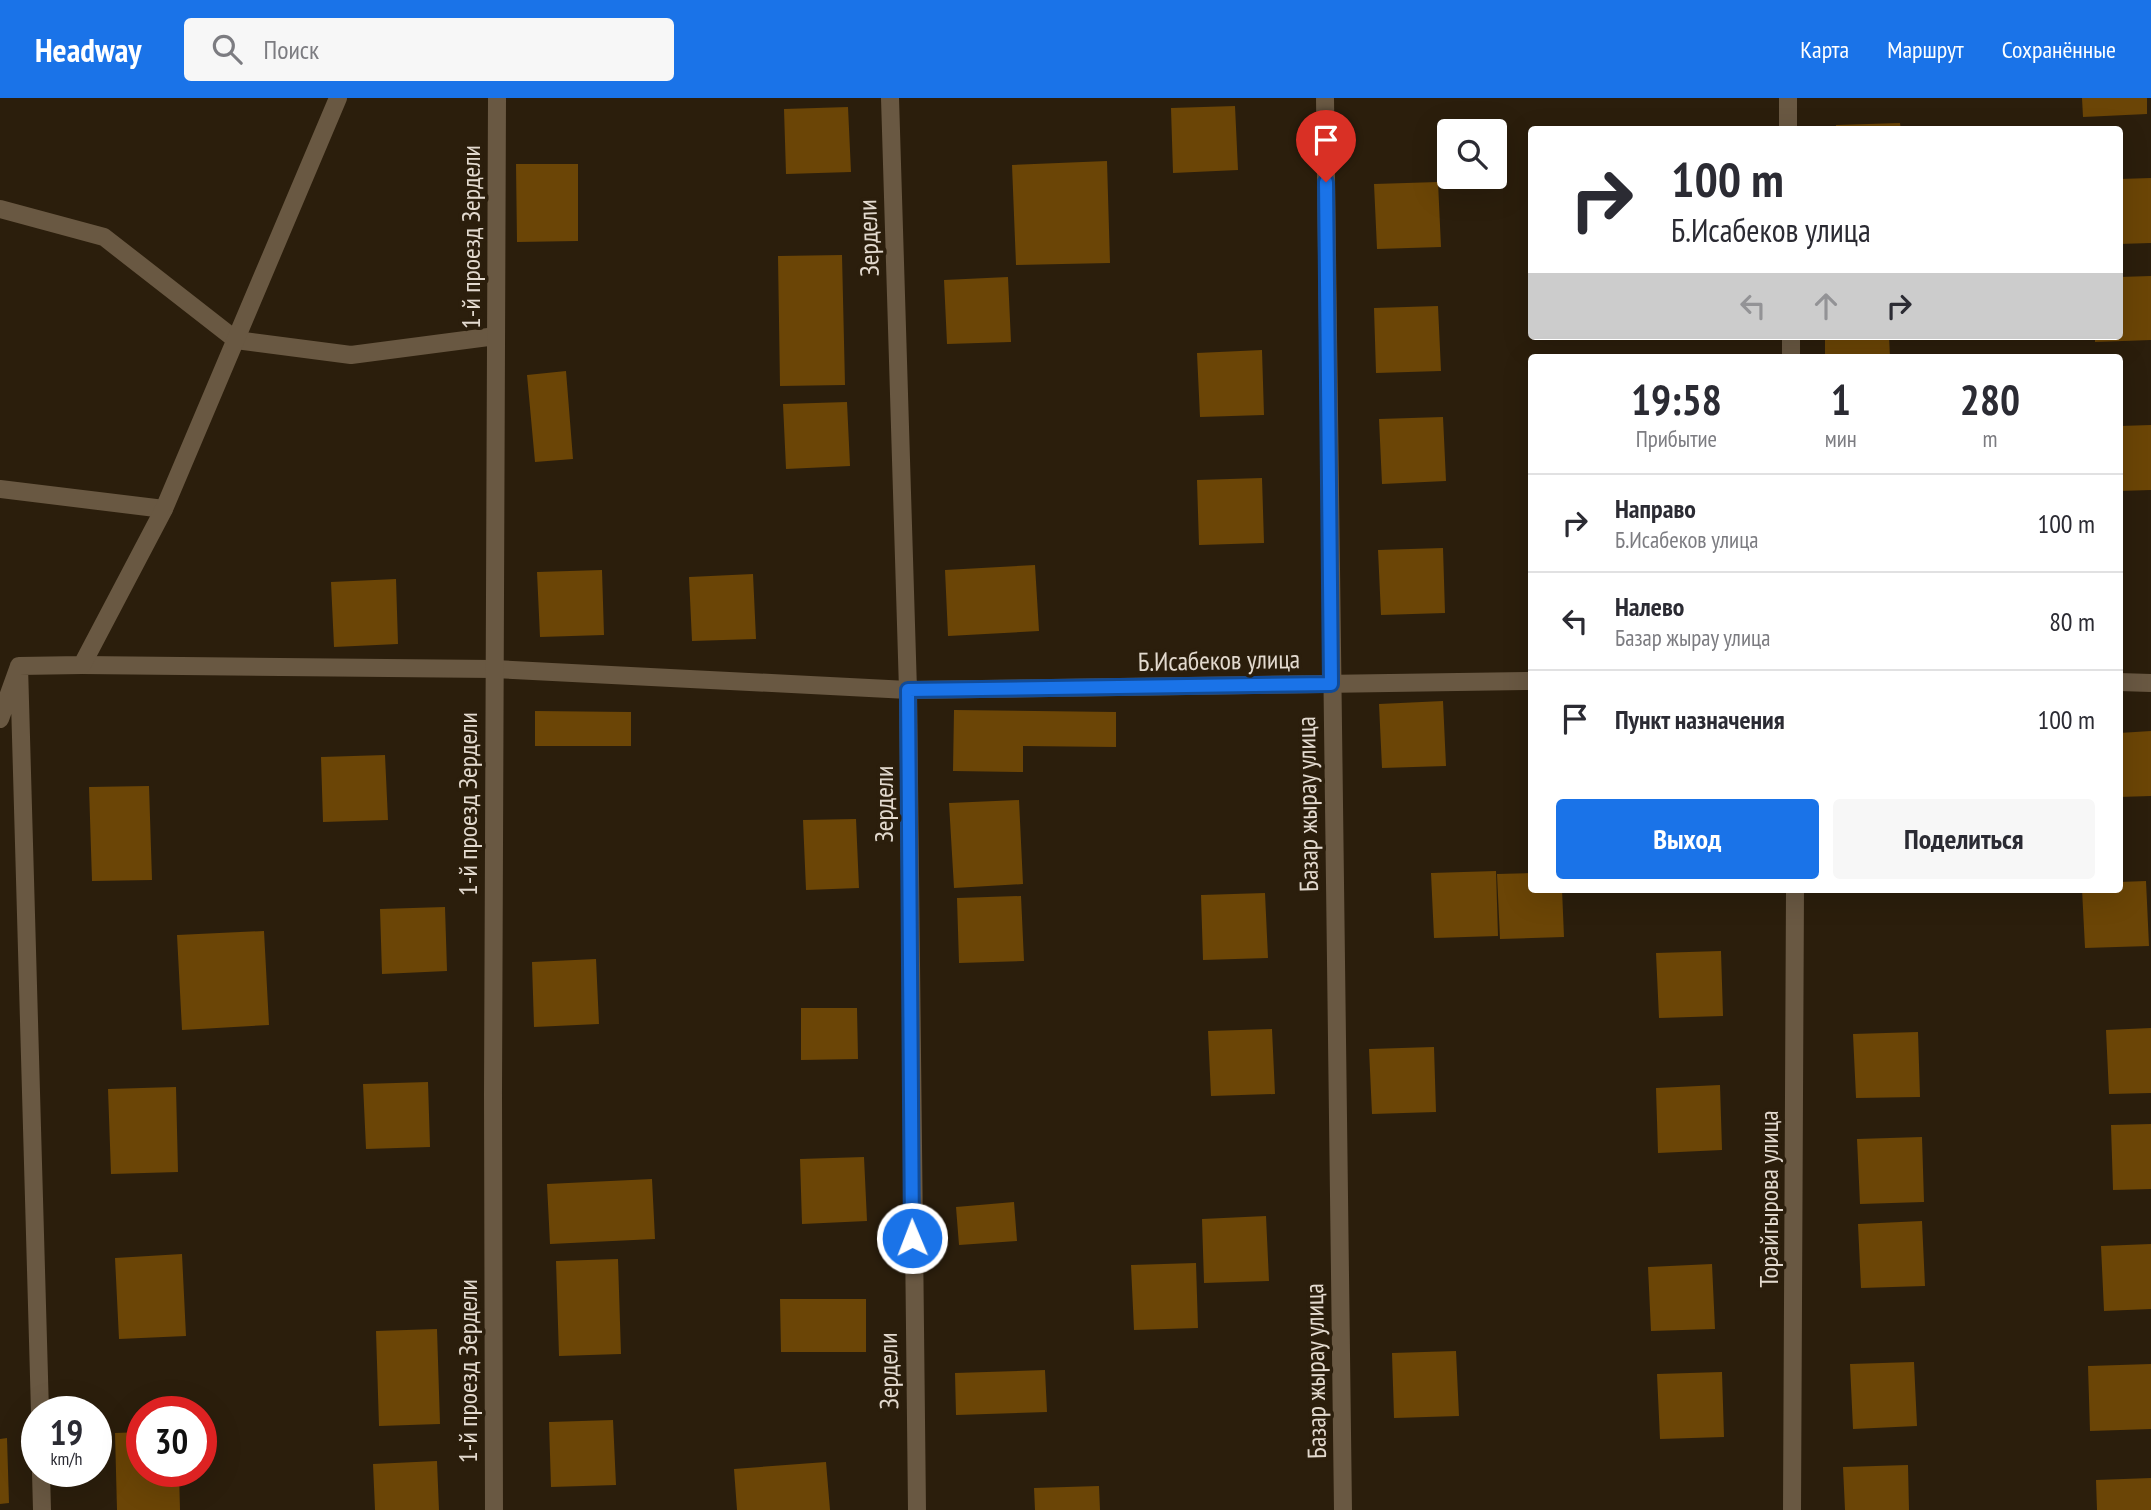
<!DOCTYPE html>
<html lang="ru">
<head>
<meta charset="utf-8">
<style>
	:root { --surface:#fff; --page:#f7f7f7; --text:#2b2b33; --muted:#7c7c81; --line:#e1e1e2; --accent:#1a73e8 }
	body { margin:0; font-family:"PT Sans Narrow",sans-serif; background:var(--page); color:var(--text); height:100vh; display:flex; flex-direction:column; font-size:26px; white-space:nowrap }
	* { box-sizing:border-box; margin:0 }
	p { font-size:23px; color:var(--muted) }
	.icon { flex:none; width:38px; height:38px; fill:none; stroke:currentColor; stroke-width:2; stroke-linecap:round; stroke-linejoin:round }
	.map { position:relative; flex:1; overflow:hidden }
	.panel { position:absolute; left:1528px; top:256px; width:595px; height:539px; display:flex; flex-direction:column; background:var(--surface); border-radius:7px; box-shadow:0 7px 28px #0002 }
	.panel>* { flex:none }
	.banner { position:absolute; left:1528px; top:28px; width:595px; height:214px; border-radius:7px; box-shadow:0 7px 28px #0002; background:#fff; color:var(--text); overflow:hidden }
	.buttons { position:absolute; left:1437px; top:21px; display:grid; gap:14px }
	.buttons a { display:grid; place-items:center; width:70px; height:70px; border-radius:7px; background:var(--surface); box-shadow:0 7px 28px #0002; font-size:35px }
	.speed { position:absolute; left:21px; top:1298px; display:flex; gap:14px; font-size:35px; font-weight:700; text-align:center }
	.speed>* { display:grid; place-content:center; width:91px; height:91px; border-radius:50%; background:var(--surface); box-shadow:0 7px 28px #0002; line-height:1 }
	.speed small { font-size:18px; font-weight:400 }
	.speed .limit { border:10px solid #d22; background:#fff; color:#111 }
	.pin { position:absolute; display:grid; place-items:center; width:60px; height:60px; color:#fff; margin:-72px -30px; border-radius:50% 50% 50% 0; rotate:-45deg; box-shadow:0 0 7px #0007 }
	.pin .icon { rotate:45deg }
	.me { position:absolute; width:77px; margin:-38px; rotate:359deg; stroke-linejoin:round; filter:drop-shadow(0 0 5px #0008) }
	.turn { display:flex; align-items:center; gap:24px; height:147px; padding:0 28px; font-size:32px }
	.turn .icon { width:91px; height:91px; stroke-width:2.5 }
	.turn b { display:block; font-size:49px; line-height:60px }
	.lanes { display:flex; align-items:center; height:66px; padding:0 28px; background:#0003; justify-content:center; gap:35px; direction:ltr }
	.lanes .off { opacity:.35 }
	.eta { display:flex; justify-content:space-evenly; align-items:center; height:119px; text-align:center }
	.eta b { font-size:42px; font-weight:600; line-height:49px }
	.cta { display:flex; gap:14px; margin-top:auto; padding:14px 28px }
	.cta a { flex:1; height:80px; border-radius:7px; background:var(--accent); color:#fff; font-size:28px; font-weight:600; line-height:80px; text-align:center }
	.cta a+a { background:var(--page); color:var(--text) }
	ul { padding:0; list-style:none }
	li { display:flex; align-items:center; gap:21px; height:98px; padding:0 28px; border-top:2px solid var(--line) }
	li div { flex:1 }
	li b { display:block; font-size:26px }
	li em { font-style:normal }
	header { display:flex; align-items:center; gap:42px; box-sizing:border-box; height:98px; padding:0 35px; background:var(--accent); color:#fff }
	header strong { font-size:33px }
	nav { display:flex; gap:38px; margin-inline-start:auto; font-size:24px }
	.search { width:490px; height:63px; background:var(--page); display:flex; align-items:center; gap:18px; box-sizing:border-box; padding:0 24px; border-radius:7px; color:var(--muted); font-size:26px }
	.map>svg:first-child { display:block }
	.building { fill:#6b4506 }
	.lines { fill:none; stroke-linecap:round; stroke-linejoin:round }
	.service { stroke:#695842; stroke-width:18 }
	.minor { stroke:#695842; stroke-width:18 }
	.route-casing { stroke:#114b97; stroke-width:18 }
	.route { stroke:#1a73e8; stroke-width:12 }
	.labels { text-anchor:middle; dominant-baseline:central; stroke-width:7; stroke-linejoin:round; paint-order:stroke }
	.street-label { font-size:26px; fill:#e3dacf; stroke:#2b1e0c }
</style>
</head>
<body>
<header>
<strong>Headway</strong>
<div class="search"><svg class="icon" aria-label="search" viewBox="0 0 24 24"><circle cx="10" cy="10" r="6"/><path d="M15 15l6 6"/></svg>Поиск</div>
<nav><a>Карта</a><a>Маршрут</a><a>Сохранённые</a></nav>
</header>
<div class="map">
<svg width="2151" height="1412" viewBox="0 0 2151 1412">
	<rect width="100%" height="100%" fill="#2b1e0c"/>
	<path class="building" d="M2082 0H2147V16L2083 19Z
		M1235 8 1238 72 1173 75 1171 10Z
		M848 9 851 74 786 76 784 11Z
		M1900 25 1901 32H1836V27Z
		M1107 63 1110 165 1016 167 1012 67Z
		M516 66H578V143L517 144Z
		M2151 80V145L2119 146V81Z
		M1438 84 1441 149 1377 151 1374 86Z
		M842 157 845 287 780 288 778 158Z
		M2151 178V242L2095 244V238H2119V179Z
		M1008 179 1011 244 947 246 944 182Z
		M1438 208 1441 273 1376 275 1374 210Z
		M1825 238H1889L1890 259H1825Z
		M1262 252 1264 317 1200 319 1197 255Z
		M566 273 573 361 535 364 527 277Z
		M847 304 850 368 786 371 783 306Z
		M1443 319 1446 383 1382 386 1379 321Z
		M2151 327V392L2119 393V328Z
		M1262 380 1264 445 1199 447 1197 382Z
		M1443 450 1445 515 1381 517 1378 452Z
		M1035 467 1039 533 948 538 945 472Z
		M602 472 604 537 540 539 537 474Z
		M753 476 756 541 692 543 689 479Z
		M396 481 398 546 334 549 331 484Z
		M1443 603 1446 668 1382 670 1379 606Z
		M954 612 1116 614V649L1023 648V674L953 673Z
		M535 613 631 614V648H535Z
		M2151 633V698L2119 699V635Z
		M385 657 388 722 323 724 321 659Z
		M149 688 152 782 92 783 89 689Z
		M1019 702 1023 786 954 790 949 705Z
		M856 721 859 790 806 792 803 722Z
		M1496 773 1498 838 1434 840 1431 775Z
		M1531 775V791H1562L1564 839 1500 841 1497 776Z
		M2146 783 2149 848 2085 850 2082 791H2119V784Z
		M1265 795 1268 860 1203 862 1201 797Z
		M1021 798 1024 863 959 865 957 800Z
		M445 809 447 873 382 876 380 811Z
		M264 833 269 927 182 932 177 837Z
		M1721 853 1723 918 1659 920 1656 855Z
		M596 861 599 926 534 929 532 864Z
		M801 910H857L858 961 801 962Z
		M2151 930V995L2109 996 2106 932Z
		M1272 931 1275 996 1211 998 1208 933Z
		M1918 934 1920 999 1856 1000 1853 936Z
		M1434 949 1436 1014 1372 1016 1369 951Z
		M428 984 430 1049 366 1051 363 986Z
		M1720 987 1722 1052 1658 1055 1656 990Z
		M176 989 178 1074 111 1076 108 991Z
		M2151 1026V1091L2113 1092 2111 1027Z
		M1922 1039 1924 1104 1860 1106 1857 1041Z
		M864 1059 867 1123 802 1126 800 1061Z
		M652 1081 655 1141 550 1146 547 1086Z
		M1014 1104 1017 1143 959 1147 956 1109Z
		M1266 1118 1269 1183 1204 1185 1202 1121Z
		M1922 1123 1925 1188 1861 1190 1858 1126Z
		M2151 1146V1211L2104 1213 2101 1148Z
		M182 1156 186 1238 119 1241 115 1160Z
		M618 1161 621 1256 559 1258 556 1163Z
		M1196 1165 1198 1230 1134 1232 1131 1167Z
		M1712 1166 1715 1231 1651 1233 1648 1169Z
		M780 1201H866V1254H781Z
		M437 1231 440 1326 379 1328 376 1233Z
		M1456 1253 1459 1318 1394 1320 1392 1255Z
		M1914 1264 1917 1328 1853 1331 1850 1266Z
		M2151 1266V1331L2090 1333 2088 1268Z
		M1045 1272 1047 1314 956 1317 955 1275Z
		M1722 1274 1724 1339 1660 1341 1657 1276Z
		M613 1322 616 1387 551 1389 549 1324Z
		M142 1334V1374H179L180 1412H117L115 1335Z
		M7 1340 9 1405 0 1406V1341Z
		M437 1363 439 1412H375L373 1366Z
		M826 1364 830 1412H737L734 1371Z
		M1908 1367 1909 1412H1845L1843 1369Z
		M2151 1380V1412H2097L2096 1382Z
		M1099 1388 1100 1412H1035L1034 1390Z"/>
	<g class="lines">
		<path class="service" d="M0 111 104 139 236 242 351 257 496 238
			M0 391 164 411
			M82 567 494 571 908 592"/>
		<path class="minor" d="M890 0 908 592 917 1412
			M1325 0 1343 1412
			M1788 0V32
			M1791 238V259
			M19 568 40 1314
			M2119 584 2151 585
			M908 592 1531 583
			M0 621 19 568 82 567 164 411 338 0
			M41 1374 42 1412
			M494 1412 493 996 497 0
			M1792 1412 1795 791"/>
	</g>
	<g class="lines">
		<g class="route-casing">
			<path id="route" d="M912 1140 908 592 1331 586 1326 84"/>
		</g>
		<use href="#route" class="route"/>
	</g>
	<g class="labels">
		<g class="street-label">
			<text transform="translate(470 139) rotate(-90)">1-й проезд Зердели</text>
			<text transform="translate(868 140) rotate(-92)">Зердели</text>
			<text transform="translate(1219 562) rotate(-1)">Б.Исабеков улица</text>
			<text transform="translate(467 706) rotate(-90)">1-й проезд Зердели</text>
			<text transform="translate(883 706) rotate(-90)">Зердели</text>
			<text transform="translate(1307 706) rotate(-91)">Базар жырау улица</text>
			<text transform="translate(1768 1101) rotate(-90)">Торайгырова улица</text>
			<text transform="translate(467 1273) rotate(-90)">1-й проезд Зердели</text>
			<text transform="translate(888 1273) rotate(-91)">Зердели</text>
			<text transform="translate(1315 1273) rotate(-91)">Базар жырау улица</text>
		</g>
	</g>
</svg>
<div class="buttons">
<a><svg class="icon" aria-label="search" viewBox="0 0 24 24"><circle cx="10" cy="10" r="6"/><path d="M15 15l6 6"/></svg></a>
</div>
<div class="speed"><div>19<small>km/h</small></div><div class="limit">30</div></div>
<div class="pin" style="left:1326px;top:84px;background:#d93025"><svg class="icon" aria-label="arrive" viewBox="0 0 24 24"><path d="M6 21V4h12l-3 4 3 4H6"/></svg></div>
<svg class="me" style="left:912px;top:1140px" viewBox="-20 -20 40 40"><circle r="17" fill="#1a73e8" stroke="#fff" stroke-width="3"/><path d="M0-11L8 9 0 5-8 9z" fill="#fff"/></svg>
<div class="banner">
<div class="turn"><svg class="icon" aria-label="right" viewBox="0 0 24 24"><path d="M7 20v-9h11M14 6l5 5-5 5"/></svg><div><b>100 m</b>Б.Исабеков улица</div></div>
<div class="lanes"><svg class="icon off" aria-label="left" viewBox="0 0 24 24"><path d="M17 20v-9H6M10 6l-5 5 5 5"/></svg><svg class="icon off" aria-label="ahead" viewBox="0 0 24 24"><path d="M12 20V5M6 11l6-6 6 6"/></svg><svg class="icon" aria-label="right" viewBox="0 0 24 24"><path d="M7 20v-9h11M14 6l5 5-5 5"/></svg></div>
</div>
<section class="panel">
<div class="eta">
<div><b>19:58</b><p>Прибытие</p></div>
<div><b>1</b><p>мин</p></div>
<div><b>280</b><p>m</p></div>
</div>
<ul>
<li><svg class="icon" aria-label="right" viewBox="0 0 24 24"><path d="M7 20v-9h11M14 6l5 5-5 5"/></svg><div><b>Направо</b><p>Б.Исабеков улица</p></div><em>100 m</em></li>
<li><svg class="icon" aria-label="left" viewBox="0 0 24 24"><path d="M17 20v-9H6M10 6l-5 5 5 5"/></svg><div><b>Налево</b><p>Базар жырау улица</p></div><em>80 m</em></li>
<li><svg class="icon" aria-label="arrive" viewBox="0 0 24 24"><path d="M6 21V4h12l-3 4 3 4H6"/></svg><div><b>Пункт назначения</b></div><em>100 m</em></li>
</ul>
<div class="cta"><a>Выход</a><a>Поделиться</a></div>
</section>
</div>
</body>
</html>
